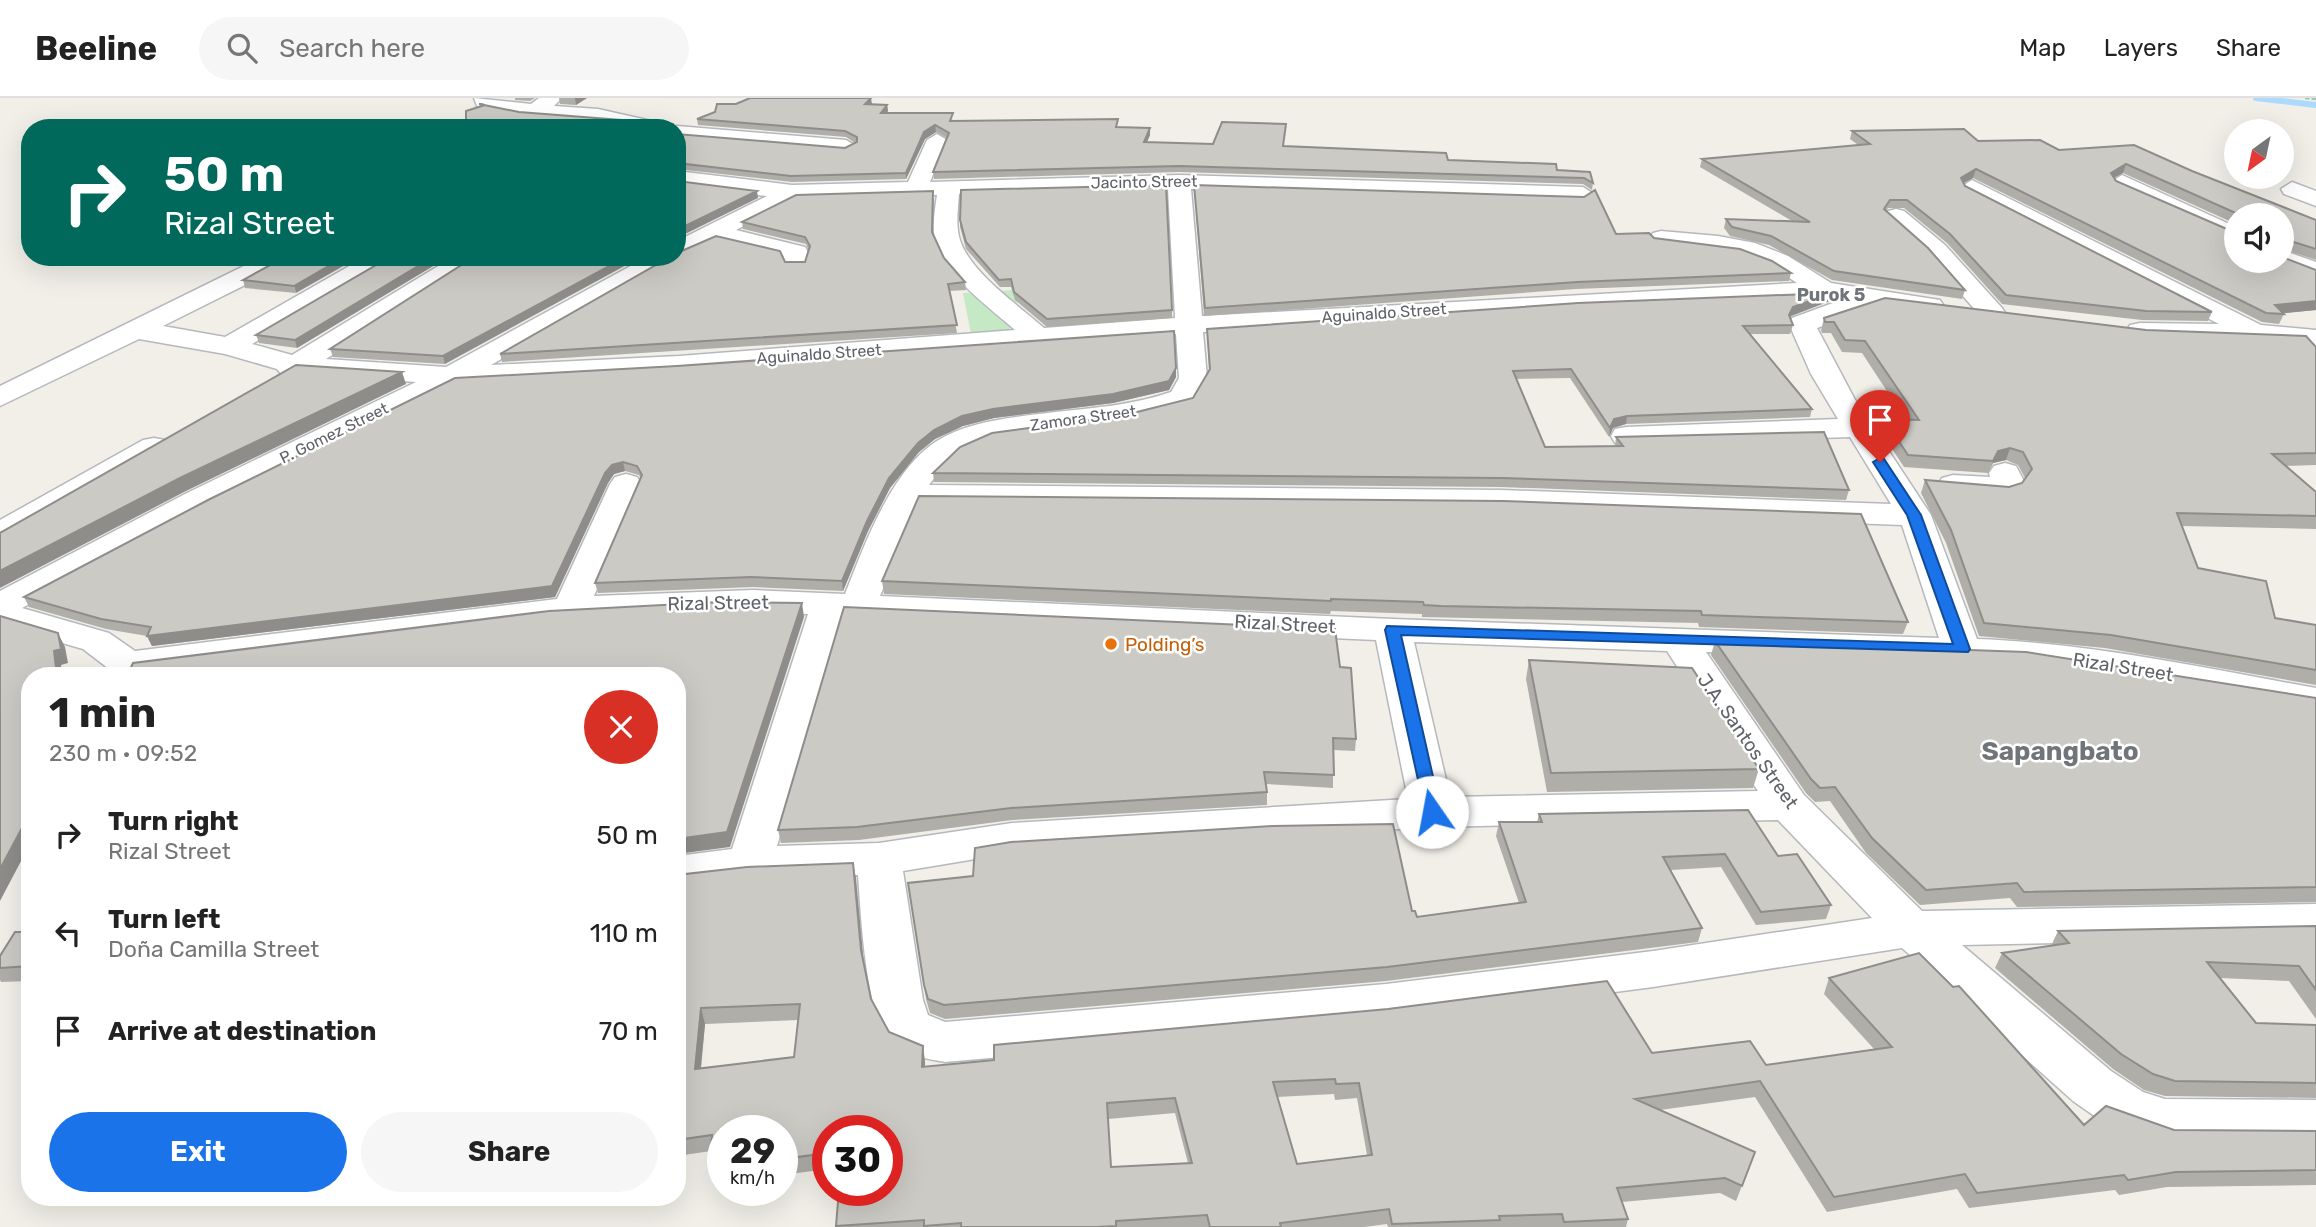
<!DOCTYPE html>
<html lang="en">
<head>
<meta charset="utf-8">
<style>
	:root { --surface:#fff; --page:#f6f6f6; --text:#222; --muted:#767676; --line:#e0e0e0; --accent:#1a73e8 }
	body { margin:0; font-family:Rubik,sans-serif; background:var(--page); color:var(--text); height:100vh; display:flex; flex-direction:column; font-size:26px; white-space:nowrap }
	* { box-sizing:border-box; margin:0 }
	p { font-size:23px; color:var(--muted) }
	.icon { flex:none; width:38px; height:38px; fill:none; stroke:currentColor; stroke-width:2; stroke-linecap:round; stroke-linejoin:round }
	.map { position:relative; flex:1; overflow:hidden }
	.drawer { position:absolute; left:21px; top:569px; width:665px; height:539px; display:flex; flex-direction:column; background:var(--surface); border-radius:28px; box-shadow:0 7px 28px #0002 }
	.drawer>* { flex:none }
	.hud { position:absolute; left:21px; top:21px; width:665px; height:147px; border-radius:28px; box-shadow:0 7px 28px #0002; background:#00695c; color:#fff; overflow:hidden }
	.needle { width:46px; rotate:213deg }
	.controls { position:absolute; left:2224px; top:21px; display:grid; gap:14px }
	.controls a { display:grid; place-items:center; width:70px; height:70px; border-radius:50%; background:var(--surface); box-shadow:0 7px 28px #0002; font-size:35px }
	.speed { position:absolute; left:707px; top:1017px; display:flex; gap:14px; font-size:35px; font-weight:700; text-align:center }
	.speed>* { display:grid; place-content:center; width:91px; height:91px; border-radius:50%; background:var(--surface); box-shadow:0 7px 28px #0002; line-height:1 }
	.speed small { font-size:18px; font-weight:400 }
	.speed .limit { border:10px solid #d22; background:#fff; color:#111 }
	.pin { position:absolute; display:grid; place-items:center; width:60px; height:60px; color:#fff; margin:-72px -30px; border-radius:50% 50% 50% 0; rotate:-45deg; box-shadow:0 0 7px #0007 }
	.pin .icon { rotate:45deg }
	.me { position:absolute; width:77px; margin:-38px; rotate:348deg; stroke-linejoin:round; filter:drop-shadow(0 0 5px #0008) }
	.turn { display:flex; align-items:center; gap:24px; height:147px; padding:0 28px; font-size:32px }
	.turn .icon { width:91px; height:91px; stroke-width:2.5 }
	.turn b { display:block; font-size:49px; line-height:60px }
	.round { display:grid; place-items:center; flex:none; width:74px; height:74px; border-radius:37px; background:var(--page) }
	.overview { display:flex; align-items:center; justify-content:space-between; height:119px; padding:0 28px }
	h1 { font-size:42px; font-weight:700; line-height:52px }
	.button { display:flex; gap:14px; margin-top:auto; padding:14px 28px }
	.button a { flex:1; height:80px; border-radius:42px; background:var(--accent); color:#fff; font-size:28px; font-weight:700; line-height:80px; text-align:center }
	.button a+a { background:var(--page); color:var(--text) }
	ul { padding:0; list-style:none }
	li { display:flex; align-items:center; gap:21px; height:98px; padding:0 28px }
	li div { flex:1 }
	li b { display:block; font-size:26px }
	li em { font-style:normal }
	header { display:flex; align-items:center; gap:42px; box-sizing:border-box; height:98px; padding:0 35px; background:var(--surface); border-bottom:2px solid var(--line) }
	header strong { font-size:33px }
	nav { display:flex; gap:38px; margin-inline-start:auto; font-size:24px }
	.search { width:490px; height:63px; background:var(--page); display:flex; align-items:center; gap:18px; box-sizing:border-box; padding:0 24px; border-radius:38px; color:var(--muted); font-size:26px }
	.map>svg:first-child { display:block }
	.green { fill:#c5e8c5 }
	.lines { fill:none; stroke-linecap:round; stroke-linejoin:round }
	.stream { stroke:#aadaff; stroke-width:6 }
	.minor-casing { stroke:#b5b8bc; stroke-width:3 }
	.path { stroke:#9cc7a9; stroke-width:2.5; stroke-dasharray:4.5 2; stroke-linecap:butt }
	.minor { fill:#fff; fill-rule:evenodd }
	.wall { fill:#afaea9; fill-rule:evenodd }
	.shaded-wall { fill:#8f8d8a }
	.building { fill:#cccac5; stroke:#8f8d8a; stroke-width:2; fill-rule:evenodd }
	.route { fill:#1a73e8; stroke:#114b97; stroke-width:2 }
	.food-dot { fill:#e8710a; stroke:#fff; stroke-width:2.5 }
	.labels { text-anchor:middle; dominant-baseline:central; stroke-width:5; stroke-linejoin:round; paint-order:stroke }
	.far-street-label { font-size:16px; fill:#5f6368; stroke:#fff }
	.far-neighbourhood-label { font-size:18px; font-weight:bold; fill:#70757a; stroke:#fff }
	.street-label { font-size:19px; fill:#5f6368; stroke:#fff }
	.food-label { font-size:19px; fill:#c56008; stroke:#fff; text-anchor:start }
	.district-label { font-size:26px; font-weight:bold; fill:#70757a; stroke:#fff }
</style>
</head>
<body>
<header>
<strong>Beeline</strong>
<div class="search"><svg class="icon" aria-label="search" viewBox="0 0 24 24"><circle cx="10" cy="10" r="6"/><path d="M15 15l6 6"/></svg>Search here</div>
<nav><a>Map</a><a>Layers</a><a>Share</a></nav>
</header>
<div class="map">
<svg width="2316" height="1129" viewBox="0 0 2316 1129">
	<rect width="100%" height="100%" fill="#f1efe8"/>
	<path class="green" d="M1014 192 1025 232 971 236 963 195Z"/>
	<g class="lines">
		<path class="stream" d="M2256 0 2316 7"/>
		<g class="minor-casing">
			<path id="minor" d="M474 0 531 6 539 0H562L554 8 598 11 665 26 668 30C641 30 623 26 597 23 557 17 515 22 477 8Z
				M677 28 846 42 856 48 846 54 677 40V30H670Z
				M937 36 947 42 930 84 1179 77 1583 89 1594 96 1583 103 1191 91 1202 218 1797 185 1771 168 1739 156 1653 145 1649 140 1653 135 1661 133 1718 138 1755 145 1788 158 1831 185 1940 202 1944 208 1940 214 1931 216 1881 208 1817 230 1854 300 1931 417 1977 541C2091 545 2204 570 2316 590V614L2112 578 2021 565 1706 554 1804 697 1922 813 2316 806V840L1962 847 2111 973 2143 994 2165 1001 2316 1002V1046L2165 1045 2106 1026 2073 1003 1902 850 1653 889 1386 924 945 964C929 961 906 958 893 947 865 922 861 815 858 777L750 781 677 790V758L732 751 808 516C581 506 353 549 128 578L113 574 83 551 0 527V493L187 395 416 284 301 276 291 279 281 276 277 271 225 256 139 241 0 308V288L262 159H294L291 164 163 228 225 239 365 159H395L392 164 252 246 292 257 453 159H483L326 261 446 269 647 159H677V143L767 98 677 87V73L792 87 908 84 927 42ZM1168 91 1175 220 1044 230C1019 208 973 176 961 145 955 130 958 112 959 96ZM921 97H937C935 111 932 127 935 141 944 178 988 208 1015 232L679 258 491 267 677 160 717 142 783 158 786 169H804L808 154 805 149 736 132 796 101ZM1824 200 1841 202 1792 220 1789 226 1811 276 1838 321 1626 329 1615 331 1611 338 1615 345 1626 347 1850 339 1891 406 1501 392 929 387C938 375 947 364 959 356 998 331 1058 333 1102 327 1133 323 1163 317 1192 306L1207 280 1203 234 1722 203ZM1176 236 1179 280 1171 294C1133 307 1094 310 1055 314 1018 319 969 322 937 343 891 372 864 448 845 496L753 492 594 498 642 386 637 379 626 376 615 379 610 386 557 501 135 553 109 535 22 510 211 409 457 286 679 274ZM918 407 1501 412 1902 427 1939 540 1393 521 880 498ZM844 518 1376 542 1408 701 1012 725 879 745 777 748ZM1414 544 1667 553 1758 693 1450 699ZM1778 722 1872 820 1653 853 1386 886 945 924 928 917 923 902 903 773 1012 755 1432 729Z
				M2122 77 2236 129V145L2114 89 2111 84Z
				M1972 82 2261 227 2316 232V248L2130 239 2126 233 2130 227 2140 225 2219 226 1964 94 1961 89Z
				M2292 84 2316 93V108L2284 96 2281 91Z
				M1896 111 1904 113 1945 147 2002 210 2006 216 2002 222H1984L1927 157 1888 123 1884 118 1888 113Z
				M2282 152 2316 164V181L2273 164 2282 163Z
				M154 340 165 342 170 349 165 356 12 443 0 446V422L143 342Z
				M2005 365 2016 368 2025 385C2010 407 1965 400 1942 394L1937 387 1942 380 1953 377 1990 379 1989 375 1994 368Z"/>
		</g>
		<path class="path" d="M2305 0 2316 1"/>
		<use href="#minor" class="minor"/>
	</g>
	<path class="wall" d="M515 0H535L530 3 515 2Z
		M559 0H587L576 7 560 6Z
		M872 6 887 7 888 13 886 15 954 22 953 23 1150 30V37L1147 44 1284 48 1557 72 1590 74 1593 85 1592 92 1583 86 1179 74 934 81 933 74 947 40 936 34 925 41 906 81 792 84 677 71V36L845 50 855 45 846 39 698 27 697 21Z
		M1852 33 1978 43 2059 52 2192 73 2316 122V162L2283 151 2282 117H2236V126L2123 75 2114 80 2116 83 2236 163 2316 172V212L2283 215 2284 216 2279 226 2262 224 1973 80 1964 85 1965 88 2212 214 2208 223 2142 222 2002 206 1947 145 1904 110H1888L1886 113 1965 192 1962 201 1832 182 1769 147 1730 138 1724 130 1726 121 1792 123 1700 69 1702 61 1858 47 1850 41Z
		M1194 87 1654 140 1791 175 1789 183 1576 191 1204 218Z
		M934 100 933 136 944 160 965 184 966 192 949 193 957 235 502 264 500 256 805 164 808 151 806 146 743 131 742 124Z
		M960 122 1172 212V220L1047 229 1015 202 1011 189H1000L966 151 960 129Z
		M285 159 296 195 245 190 243 182Z
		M390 159H448L297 250 259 245 256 237Z
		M474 159 445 266 333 259 330 251Z
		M1832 195 1830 203 1791 218 1790 220 1793 227 1790 236H1750L1812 311 1810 319 1626 326 1613 330 1609 339 1570 280 1516 281 1545 349 1615 348 1616 339 1849 392 1846 402 1501 389 934 384 933 375 1193 300 1209 272 1207 231Z
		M1824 220 2146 232 2316 249V367L2286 368 2316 394V431L2182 428 2198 470 2275 520 2316 527V587L2105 550 1979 538 1946 445 1921 395 1925 382 2009 389 2022 385 2025 380 2018 367 2006 362 1993 365 1988 375 1904 369 1881 334 1884 321 1906 322 1862 255 1842 254 1831 235H1822L1821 232Z
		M1176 279 1169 292 1113 305 994 320 963 328 935 341 919 354 890 390 868 433 843 493 753 489 598 495 595 485 641 381 639 377 625 373 614 376 608 385 555 499 152 548 147 538 106 531 29 509 24 499 208 402Z
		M919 398 1908 524 1903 536 1699 529 1698 525 1422 519V516L1331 513 1330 516 884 496 882 483Z
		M1715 543 2316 600V804L2017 809 2010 800 1920 807 1866 755 1830 703 1815 704 1806 695 1711 557Z
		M1529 562 1759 671 1753 690 1547 694 1526 581Z
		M1340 569 1356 641 1355 653 1333 652V690L1266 686 1267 694V707L1012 722 859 742 781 745 778 732Z
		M1539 716 1778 758 1831 807 1826 821 1756 827 1721 769 1671 772 1702 830 1698 844 1386 883 945 921 930 915 926 901 908 785 1412 813 1417 819 1519 805 1496 738 1499 724H1537Z
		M853 765 863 861 871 901 889 934 923 948 925 969 1652 955 1766 967 1874 951 1824 896 1829 880 2084 1027 2174 1032 2316 1033V1087L2167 1089 2119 1097 2115 1092 1969 1110 1957 1091 1827 1114 1755 999 1660 1012 1755 1054 1736 1103 1720 1095 1622 1104 1628 1121 1626 1129H1388L1387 1126 1364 1129H836L887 1092 828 1032V1071L782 1077V1032H723V1086L714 1087 710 1071 711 1053 677 1058V777ZM799 922 794 959 701 971 705 926ZM1334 996 1335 1002 1357 1000 1367 1057 1297 1066 1277 999ZM1175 1015 1188 1065 1111 1069 1108 1021Z
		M2316 828V921L2289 883 2220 880 2256 925 2316 927V1000L2165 998 2144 992 2113 971 1995 870 2002 855 2051 848 2058 833Z
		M30 834V883L1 884 0 882V858Z"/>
	<path class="shaded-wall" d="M575 0H587L576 7Z
		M871 0 872 6H865Z
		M887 7 888 13 882 21 881 15Z
		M935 27 936 34 925 41 906 81V75L924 34Z
		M1150 30V37L1144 51V44Z
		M2126 66 2123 75 2108 83 2111 75Z
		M1976 71 1973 80 1958 88 1961 80Z
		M757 93 758 100 677 140V132Z
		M344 159H359L296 195 294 188Z
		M433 159H448L297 250 295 242Z
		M626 159H641L445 266 443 258Z
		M1832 195 1830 203 1791 218 1787 225 1789 217 1793 209Z
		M2316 203V212L2277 216 2275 207Z
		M1176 270V279L1169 292 1113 305 994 320 963 328 935 341 919 354 890 390 868 433 843 493 842 483 867 423 889 380 918 345 934 332 962 318 993 311Z
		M402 274 406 286 186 393 0 490V473L180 380Z
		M1627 318 1626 326 1613 330 1609 339 1610 330 1614 321Z
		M2010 350 2006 362 1993 365 1988 375 1998 353Z
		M623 364 625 373 614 376 608 385 555 499 152 548 147 538 605 375 612 367Z
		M802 505 804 519 730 749 677 756V741Z
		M58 535 65 549 68 565 61 567 63 578H57L54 553Z
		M30 715V746L0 803V771Z
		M853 765 856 780 864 867 861 852Z
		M701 910 705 926 699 987 695 971Z
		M923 948 925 963V984L922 969Z"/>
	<path class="building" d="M750 0H871L865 6 887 7 881 15H953L950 23 1118 21 1116 29 1150 30 1144 44 1213 46 1222 24 1286 26 1283 48 1446 55 1448 62 1556 66 1557 72 1590 74 1593 85 1584 80 1179 68 933 74 949 35 935 27 924 34 906 75 791 78 677 65V36L845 50 857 44V39L845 33 697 21 715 14 717 6H736Z
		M479 6 519 14 673 26 674 30H466V13L485 7Z
		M1964 31 1978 43 2040 42 2059 52 2134 47 2192 73 2316 122V151L2284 141 2283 152H2282V117H2240L2126 66 2111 75 2116 83 2236 135V163H2282V159L2316 172V203L2275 207 2284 216 2266 215 1976 71 1961 80 1965 88 2212 214 2146 213 2006 197 1950 136 1907 102H1890L1884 111 1928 150 1965 192 1834 173 1771 138 1732 129 1726 121 1810 124 1702 61 1870 46 1852 33Z
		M677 83 757 93 677 132Z
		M1166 87 1172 212 1047 221 1014 194 1011 181 999 182 966 144 960 122 961 92Z
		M1194 87 1584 99 1595 92 1616 136 1649 135 1654 140 1740 151 1772 163 1791 175 1577 184 1205 210Z
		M933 93 932 134 944 160 965 184 948 186 957 227 500 256 670 159H677V155L716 138 780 153 785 164H805L810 148 805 139 742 124 796 97Z
		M285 159H344L294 188 243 182Z
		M390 159H433L295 242 256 237Z
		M474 159H626L443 258 330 251Z
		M1832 195 1793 209 1789 217 1793 227 1743 228 1812 311 1627 318 1614 321 1610 330 1571 271 1513 273 1545 349 1623 348 1616 339 1824 334 1849 392 1502 380 933 375 960 349 992 335 1125 317 1193 300 1210 271 1207 231 1578 205Z
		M1885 200 2146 232 2306 238 2316 249V355L2272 356 2316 394V418L2177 415 2198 470 2266 483 2275 520 2316 527V572L2111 537 1984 525 1951 432 1925 382 2009 389 2022 385 2032 371 2023 354 2010 350 1998 353 1993 363 1908 357 1884 321 1919 322 1865 243 1845 242 1834 224H1825L1824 220Z
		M1174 233 1176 270 1169 283 1113 296 993 311 962 318 934 332 918 345 889 380 867 423 842 483 751 479 595 485 642 377 637 368 623 364 612 367 605 375 552 488 147 538 151 529 101 521 24 499 208 402 455 280 677 268Z
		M296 267 402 274 180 380 0 473V435Z
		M919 398 1503 403 1861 416 1908 524 1702 517 1701 513 1441 508 1424 507 1423 504 1331 501V503L882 483Z
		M720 504 802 505 727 734 677 741V578H127L133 565 549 513Z
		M844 509 1335 531 1340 569 1351 570 1356 641 1333 640 1334 677 1264 674 1267 694 1011 710 857 729 778 732Z
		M0 518 58 535 61 551 54 553 57 578H30V715L0 771Z
		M1715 543 2026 554 2316 600V789L2024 794 2017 785 1926 792 1872 740 1835 689 1820 690 1811 681Z
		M1529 562 1692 570 1759 671 1551 675Z
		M1748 712 1778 758 1797 756 1831 807 1761 814 1725 756 1663 759 1702 830 1387 869 944 907 928 901 924 887 908 785 973 778 975 750 1011 744 1273 728 1393 726 1412 813H1415L1417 819 1526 804 1499 724H1542L1539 716Z
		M853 765 861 852 871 901 889 934 923 948 922 969 994 962V947L1388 911 1607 883 1652 955 1750 943 1766 967 1892 949 1829 880 1919 855 1953 889 1959 888 2084 1027 2106 1008 2174 1032 2316 1033V1072L2176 1074 2128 1082 2124 1077 1977 1095 1965 1076 1834 1099 1760 983 1635 1001 1755 1054 1742 1088 1725 1080 1617 1090 1628 1121 1564 1124 1562 1116 1499 1118 1500 1122 1392 1126 1389 1111 1280 1125 1281 1129H1210L1207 1117 1116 1123V1128L1096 1129H961V1125L924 1128V1122L836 1128 839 1092H887V1032H828V1055L782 1061V1032H723V1070L710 1071 712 1037 677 1042V777L747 769ZM800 906 794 959 695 971 701 910ZM1335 981 1336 986 1359 985 1372 1057 1297 1066 1273 984ZM1175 1000 1192 1065 1111 1069 1107 1005Z
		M2316 828V892L2299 868 2207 864 2256 925 2316 927V985L2175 983 2153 976 2121 956 2002 855 2069 845 2058 833Z
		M15 834H30V868L0 870V858Z"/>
	<path class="route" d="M1880 360 1884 361 1921 417 1970 551 1968 554 1401 537 1441 714 1432 720 1426 718 1385 532 1387 528 1953 546 1907 417 1873 364Z"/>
	<circle class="food-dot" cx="1111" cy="546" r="7"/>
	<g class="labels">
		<g class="far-street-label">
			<text transform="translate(1144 84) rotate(-1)">Jacinto Street</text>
			<text transform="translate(1384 215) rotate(-4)">Aguinaldo Street</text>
			<text transform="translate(819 256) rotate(-4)">Aguinaldo Street</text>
			<text transform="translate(1083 320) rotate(-8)">Zamora Street</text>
			<text transform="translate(334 335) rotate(-26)">P. Gomez Street</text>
		</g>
		<g class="far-neighbourhood-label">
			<text x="1831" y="197">Purok 5</text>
		</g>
		<g class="street-label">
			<text transform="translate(718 505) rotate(-1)">Rizal Street</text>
			<text transform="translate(1285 526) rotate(3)">Rizal Street</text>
			<text transform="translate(2123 569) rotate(9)">Rizal Street</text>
			<text transform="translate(1748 643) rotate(55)">J.A. Santos Street</text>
		</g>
		<g class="food-label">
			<text x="1125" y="546">Polding’s</text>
		</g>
		<g class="district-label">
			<text x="2060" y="653">Sapangbato</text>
		</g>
	</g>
</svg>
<div class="controls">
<a><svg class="needle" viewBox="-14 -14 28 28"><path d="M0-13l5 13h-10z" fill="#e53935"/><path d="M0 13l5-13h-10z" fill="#767676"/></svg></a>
<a><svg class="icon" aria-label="sound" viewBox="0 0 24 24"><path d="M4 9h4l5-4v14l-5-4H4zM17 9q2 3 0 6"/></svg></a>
</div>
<div class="speed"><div>29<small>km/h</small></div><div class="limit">30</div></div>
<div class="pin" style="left:1880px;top:364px;background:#d93025"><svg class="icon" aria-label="arrive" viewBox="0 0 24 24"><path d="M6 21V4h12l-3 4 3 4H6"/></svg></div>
<svg class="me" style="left:1432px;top:714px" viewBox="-20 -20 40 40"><circle r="19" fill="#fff"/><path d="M0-13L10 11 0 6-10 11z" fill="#1a73e8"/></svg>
<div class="hud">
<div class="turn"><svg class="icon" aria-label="right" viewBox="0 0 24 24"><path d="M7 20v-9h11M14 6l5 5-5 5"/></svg><div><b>50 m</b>Rizal Street</div></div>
</div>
<section class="drawer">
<div class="overview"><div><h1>1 min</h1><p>230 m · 09:52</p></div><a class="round" style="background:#d93025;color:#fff"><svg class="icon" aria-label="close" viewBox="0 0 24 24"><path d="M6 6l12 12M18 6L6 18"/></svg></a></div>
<ul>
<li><svg class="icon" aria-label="right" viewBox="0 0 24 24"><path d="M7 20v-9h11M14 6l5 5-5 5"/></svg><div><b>Turn right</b><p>Rizal Street</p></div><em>50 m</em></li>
<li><svg class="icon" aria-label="left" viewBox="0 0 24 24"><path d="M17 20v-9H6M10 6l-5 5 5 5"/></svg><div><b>Turn left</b><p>Doña Camilla Street</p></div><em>110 m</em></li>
<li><svg class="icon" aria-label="arrive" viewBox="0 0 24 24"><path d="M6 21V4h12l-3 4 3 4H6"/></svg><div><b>Arrive at destination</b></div><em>70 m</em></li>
</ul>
<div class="button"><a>Exit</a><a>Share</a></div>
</section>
</div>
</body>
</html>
